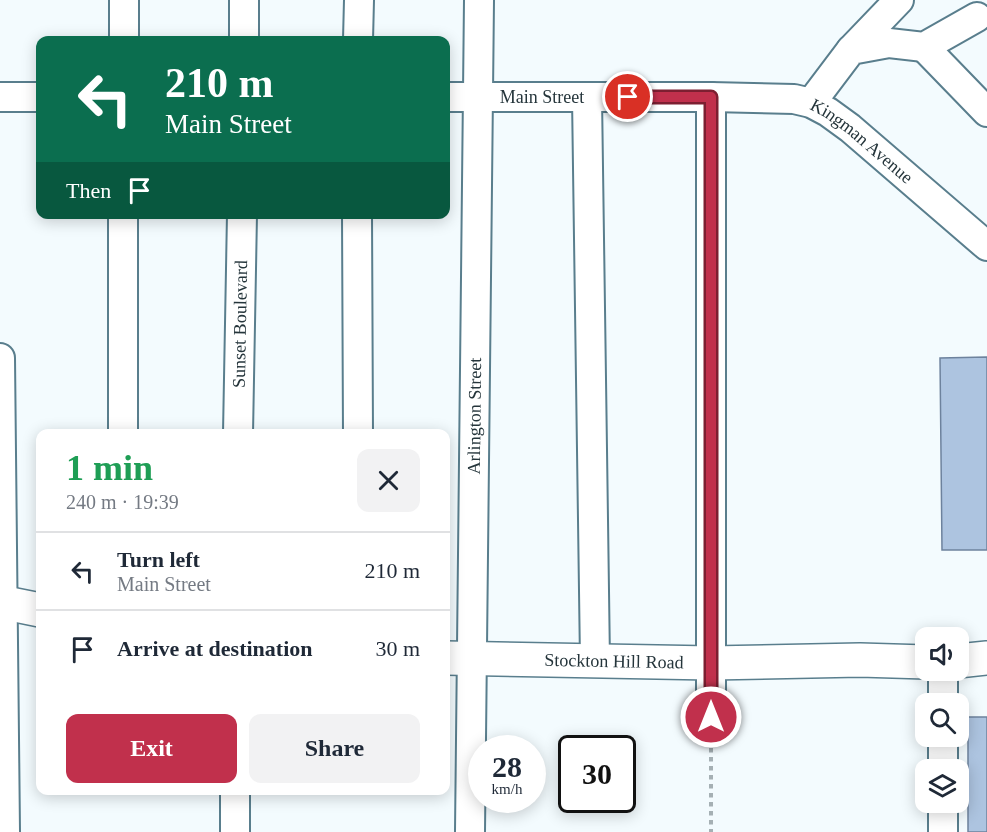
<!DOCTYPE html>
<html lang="en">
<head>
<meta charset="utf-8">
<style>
	:root { --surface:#fff; --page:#f2f2f3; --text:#1f2937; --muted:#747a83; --line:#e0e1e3; --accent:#c1304c }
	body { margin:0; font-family:"Times New Roman",serif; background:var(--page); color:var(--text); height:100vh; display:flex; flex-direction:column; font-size:22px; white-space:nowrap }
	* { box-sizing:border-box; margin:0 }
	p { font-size:20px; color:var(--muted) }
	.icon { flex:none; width:33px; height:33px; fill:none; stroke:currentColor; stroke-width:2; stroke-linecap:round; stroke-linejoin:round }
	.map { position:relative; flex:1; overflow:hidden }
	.side { position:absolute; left:36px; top:429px; width:414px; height:366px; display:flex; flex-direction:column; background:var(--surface); border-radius:12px; box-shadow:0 3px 15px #0003 }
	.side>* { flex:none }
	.hud { position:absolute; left:36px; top:36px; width:414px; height:183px; border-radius:12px; box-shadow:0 3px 15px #0003; background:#0b6e4f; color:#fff; overflow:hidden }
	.fabs { position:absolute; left:915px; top:627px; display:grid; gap:12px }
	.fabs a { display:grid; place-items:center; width:54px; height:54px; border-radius:12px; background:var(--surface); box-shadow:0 3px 15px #0003; font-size:30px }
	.speed { position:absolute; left:468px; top:735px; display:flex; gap:12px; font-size:30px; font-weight:700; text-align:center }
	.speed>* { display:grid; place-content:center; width:78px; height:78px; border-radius:50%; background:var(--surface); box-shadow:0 3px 15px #0003; line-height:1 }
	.speed small { font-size:15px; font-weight:400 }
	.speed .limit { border:3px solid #111; border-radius:9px; background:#fff; color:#111 }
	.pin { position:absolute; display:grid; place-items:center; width:51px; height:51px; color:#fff; margin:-26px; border:3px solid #fff; border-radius:50%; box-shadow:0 2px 6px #0007 }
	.me { position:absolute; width:66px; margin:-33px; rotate:0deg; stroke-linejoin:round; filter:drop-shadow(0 0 4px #0008) }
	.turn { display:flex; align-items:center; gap:21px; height:126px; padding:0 30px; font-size:27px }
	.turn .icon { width:78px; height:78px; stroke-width:2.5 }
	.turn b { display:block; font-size:42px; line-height:51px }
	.then { display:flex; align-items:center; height:57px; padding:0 30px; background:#0003; gap:12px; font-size:22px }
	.round { display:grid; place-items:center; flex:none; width:63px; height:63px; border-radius:12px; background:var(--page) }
	.head { display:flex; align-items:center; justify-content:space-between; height:102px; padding:0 30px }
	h1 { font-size:36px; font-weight:600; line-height:45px; color:#1e9e55 }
	.cta { display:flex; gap:12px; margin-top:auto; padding:12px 30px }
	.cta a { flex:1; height:69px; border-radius:12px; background:var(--accent); color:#fff; font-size:24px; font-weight:600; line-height:69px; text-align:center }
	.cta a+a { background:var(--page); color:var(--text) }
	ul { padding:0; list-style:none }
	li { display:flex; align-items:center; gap:18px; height:78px; padding:0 30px; border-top:2px solid var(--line) }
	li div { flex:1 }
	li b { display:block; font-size:22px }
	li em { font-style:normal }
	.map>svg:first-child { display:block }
	.building { fill:#adc4e0; stroke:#6d829d; stroke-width:1.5 }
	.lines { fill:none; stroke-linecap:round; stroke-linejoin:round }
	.minor-casing { stroke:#597e8d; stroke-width:32 }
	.major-casing { stroke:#597e8d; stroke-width:36 }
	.path { stroke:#a5b0b4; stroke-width:4; stroke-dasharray:4.5 4.5; stroke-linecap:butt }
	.minor { stroke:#fff; stroke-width:28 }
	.major { stroke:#fff; stroke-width:33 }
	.route-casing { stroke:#7d1f31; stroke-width:15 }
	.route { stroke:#c1304c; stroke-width:10 }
	.labels { text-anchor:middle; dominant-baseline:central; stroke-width:4.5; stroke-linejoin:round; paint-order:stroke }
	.street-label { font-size:18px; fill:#25353b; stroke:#fff }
</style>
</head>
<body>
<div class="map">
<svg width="987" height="832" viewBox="0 0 987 832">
	<rect width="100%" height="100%" fill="#f3fbfe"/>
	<path class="building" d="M987 357V550H942L940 358Z
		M968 717H987V832H968Z"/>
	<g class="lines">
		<g class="minor-casing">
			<g id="minor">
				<path d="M124 40V0"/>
				<path d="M244 40V0"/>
				<path d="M358 40 359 0"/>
				<path d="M924 47 987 112"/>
				<path d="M851 50 899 0"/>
				<path d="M0 97H40"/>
				<path id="s1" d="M446 97H711L794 99 811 103 828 112 850 128 987 246"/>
				<path d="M587 97 595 661"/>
				<path d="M811 103 851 50 889 43 924 47 977 17"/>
				<path d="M357 214 358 434"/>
				<path d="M0 358 5 832"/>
				<path d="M123 434V214"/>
				<path id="s2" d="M238 434 242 214"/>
				<path d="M943 670V704"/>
				<path d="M711 717V97"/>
				<path d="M943 736V770"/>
				<path d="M235 790V832"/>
				<path d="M943 802V832"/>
				<path id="s3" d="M470 832 479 0"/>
			</g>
		</g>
		<g class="major-casing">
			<g id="major">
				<path d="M0 602 40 610"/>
				<path id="s4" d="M446 658 711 663 860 660 926 662"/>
				<path d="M958 661 987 658"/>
			</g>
		</g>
		<path class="path" d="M711 739V832"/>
		<use href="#minor" class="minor"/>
		<use href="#major" class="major"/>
	</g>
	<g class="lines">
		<g class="route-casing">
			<path id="route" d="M628 97H711V717"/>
		</g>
		<use href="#route" class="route"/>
	</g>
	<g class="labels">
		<g class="street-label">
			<text stroke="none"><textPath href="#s1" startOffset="96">Main Street</textPath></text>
			<text stroke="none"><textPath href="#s1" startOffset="429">Kingman Avenue</textPath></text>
			<text stroke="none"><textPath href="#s2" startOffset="110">Sunset Boulevard</textPath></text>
			<text stroke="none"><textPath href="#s3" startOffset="416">Arlington Street</textPath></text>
			<text stroke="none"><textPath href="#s4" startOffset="168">Stockton Hill Road</textPath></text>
		</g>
	</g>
</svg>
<div class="fabs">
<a><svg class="icon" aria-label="sound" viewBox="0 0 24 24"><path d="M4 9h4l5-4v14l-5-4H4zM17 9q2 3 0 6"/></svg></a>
<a><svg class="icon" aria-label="search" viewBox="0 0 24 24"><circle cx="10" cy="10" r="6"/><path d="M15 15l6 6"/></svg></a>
<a><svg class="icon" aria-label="layers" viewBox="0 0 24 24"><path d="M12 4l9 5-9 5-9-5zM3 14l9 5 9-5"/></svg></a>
</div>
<div class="speed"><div>28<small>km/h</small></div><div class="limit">30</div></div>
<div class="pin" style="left:628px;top:97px;background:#d93025"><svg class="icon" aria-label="arrive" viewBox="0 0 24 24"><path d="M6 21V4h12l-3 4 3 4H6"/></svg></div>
<svg class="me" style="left:711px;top:717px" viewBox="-20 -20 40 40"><circle r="17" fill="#c1304c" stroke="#fff" stroke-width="3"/><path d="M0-11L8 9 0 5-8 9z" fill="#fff"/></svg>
<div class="hud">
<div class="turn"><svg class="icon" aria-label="left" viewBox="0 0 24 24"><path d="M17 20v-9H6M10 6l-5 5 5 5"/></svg><div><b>210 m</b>Main Street</div></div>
<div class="then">Then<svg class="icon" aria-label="arrive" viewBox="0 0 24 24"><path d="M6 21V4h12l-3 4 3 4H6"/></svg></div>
</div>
<section class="side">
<div class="head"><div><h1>1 min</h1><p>240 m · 19:39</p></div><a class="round"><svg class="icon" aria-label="close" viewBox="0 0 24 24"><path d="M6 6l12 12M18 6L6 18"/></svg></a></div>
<ul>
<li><svg class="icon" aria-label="left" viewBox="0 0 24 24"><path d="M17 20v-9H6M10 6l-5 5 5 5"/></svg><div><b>Turn left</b><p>Main Street</p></div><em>210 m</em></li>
<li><svg class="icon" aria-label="arrive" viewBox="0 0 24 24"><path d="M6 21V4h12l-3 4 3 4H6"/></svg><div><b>Arrive at destination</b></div><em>30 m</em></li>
</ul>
<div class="cta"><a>Exit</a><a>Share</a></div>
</section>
</div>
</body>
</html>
